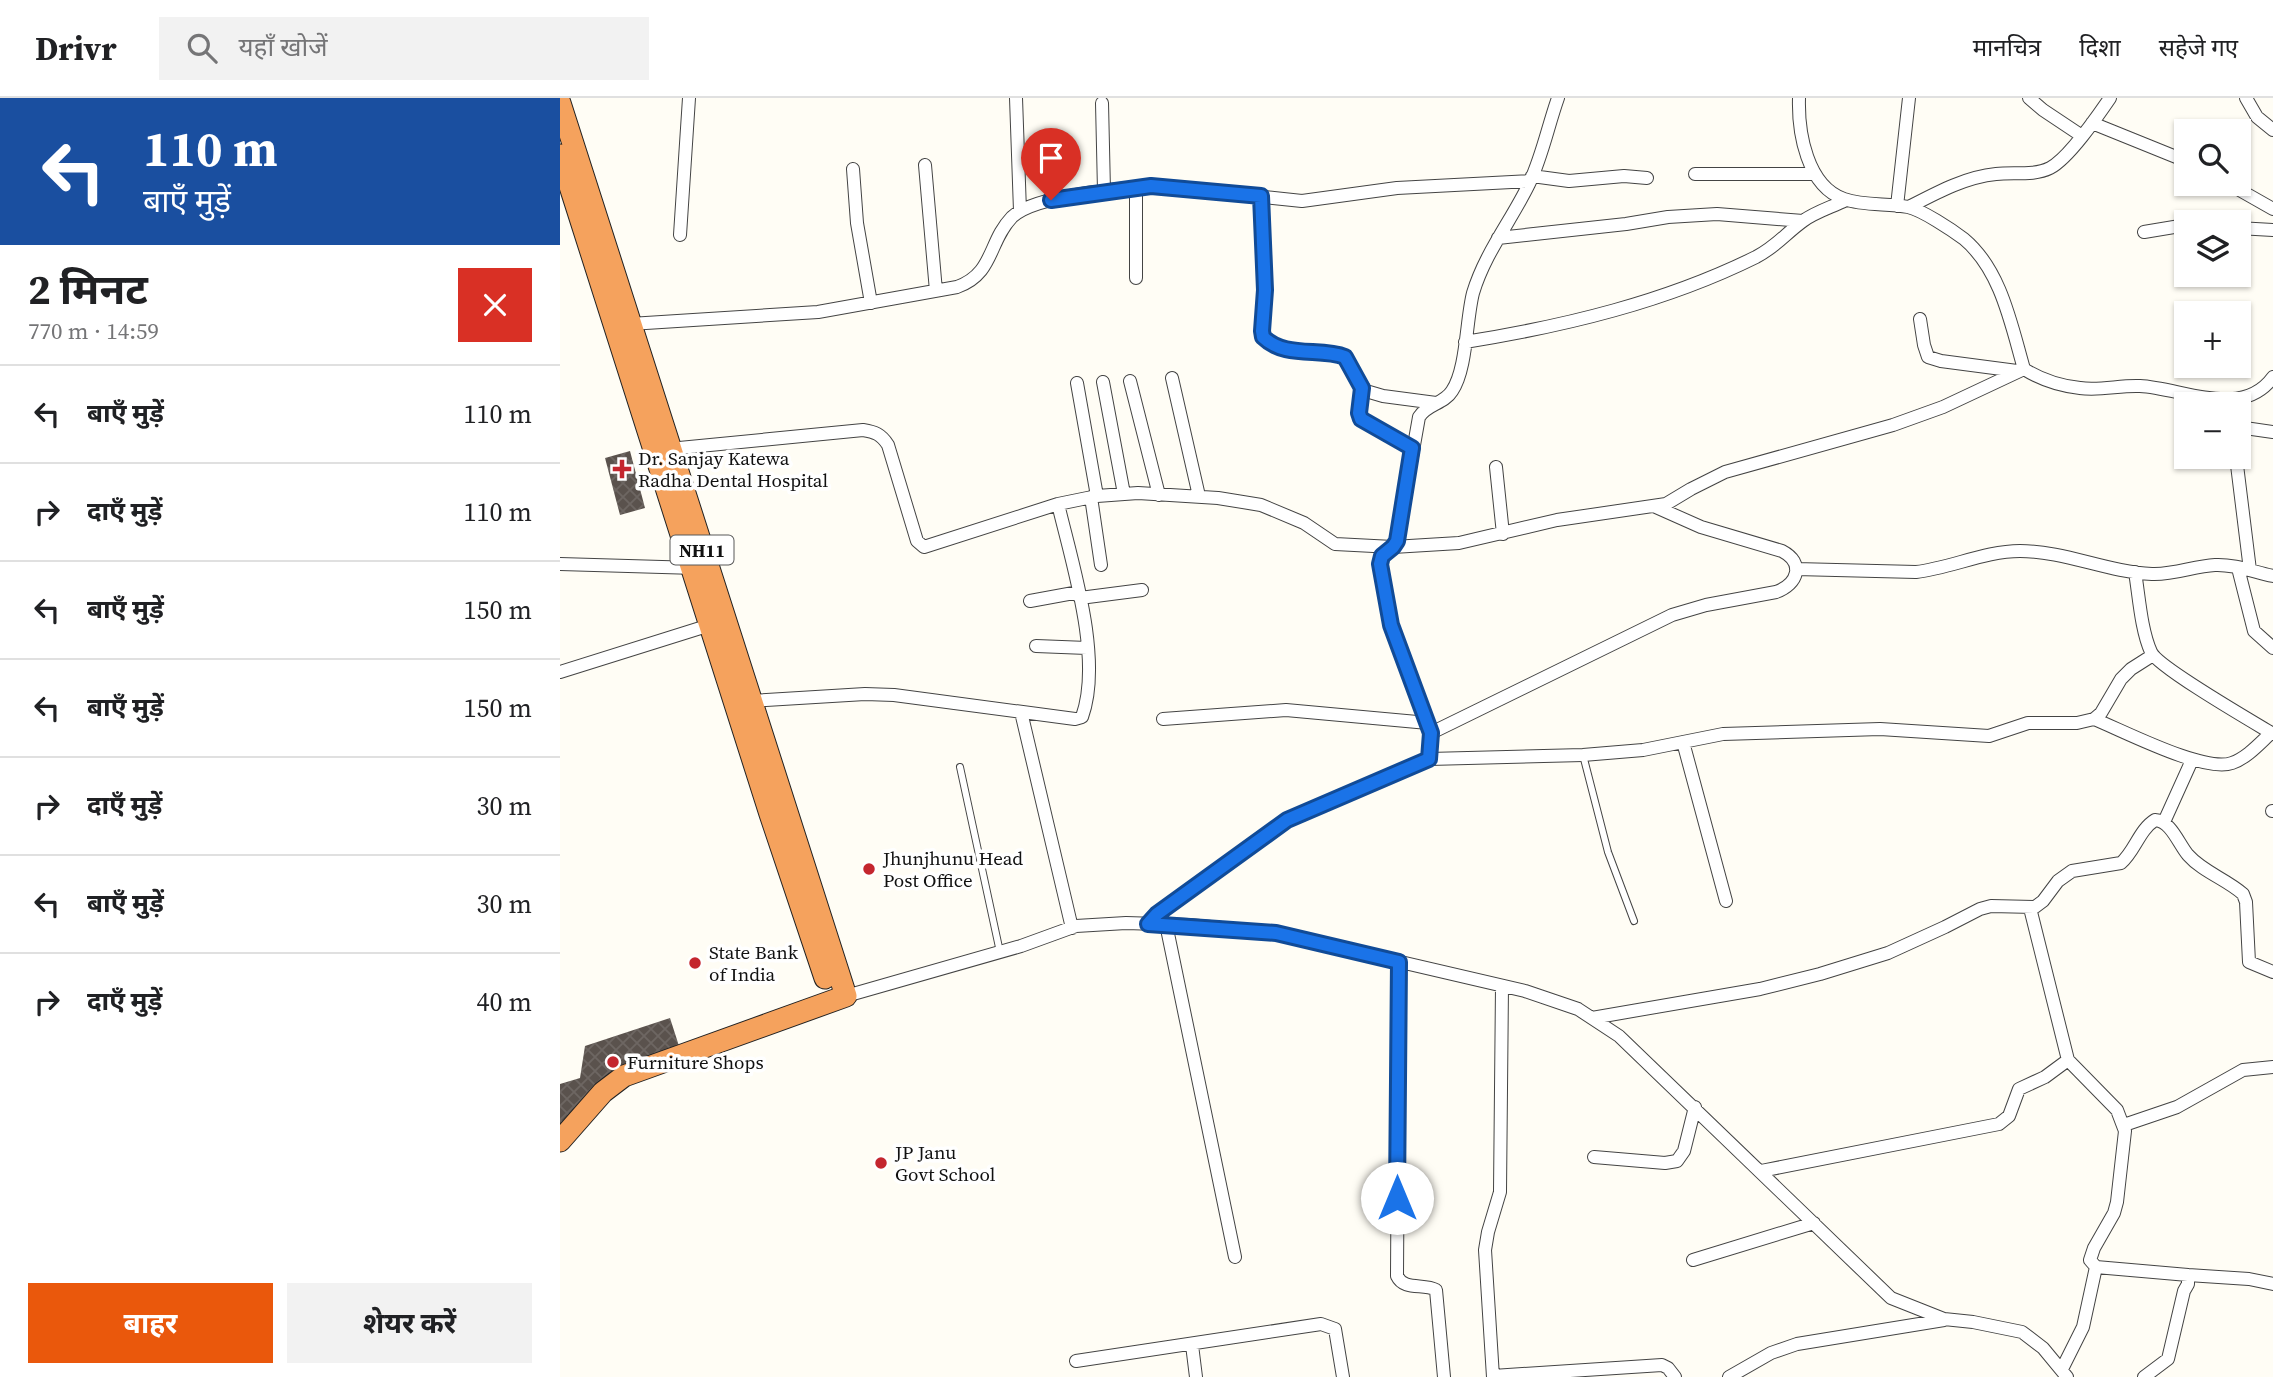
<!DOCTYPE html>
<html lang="hi">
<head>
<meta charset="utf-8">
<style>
	:root { --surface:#fff; --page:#f2f2f2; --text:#202124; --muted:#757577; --line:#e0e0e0; --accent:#ea580c }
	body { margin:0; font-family:"Source Serif 4","Noto Sans Devanagari",serif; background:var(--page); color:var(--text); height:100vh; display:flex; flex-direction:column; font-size:26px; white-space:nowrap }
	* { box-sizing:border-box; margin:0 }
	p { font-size:23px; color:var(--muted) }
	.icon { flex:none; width:38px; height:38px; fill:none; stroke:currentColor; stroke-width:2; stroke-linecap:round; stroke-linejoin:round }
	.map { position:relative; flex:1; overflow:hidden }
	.details { display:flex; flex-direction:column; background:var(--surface); width:560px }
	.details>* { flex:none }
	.top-card { background:#1a4fa0; color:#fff; overflow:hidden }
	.buttons { position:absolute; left:1614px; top:21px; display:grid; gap:14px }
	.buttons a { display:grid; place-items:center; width:77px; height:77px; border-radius:0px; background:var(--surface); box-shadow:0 2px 5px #0004; font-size:35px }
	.pin { position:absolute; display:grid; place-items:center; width:60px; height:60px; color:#fff; margin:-72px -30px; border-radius:50% 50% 50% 0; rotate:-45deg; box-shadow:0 0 7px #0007 }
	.pin .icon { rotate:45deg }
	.me { position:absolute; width:77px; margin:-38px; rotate:0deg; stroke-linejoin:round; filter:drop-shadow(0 0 5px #0008) }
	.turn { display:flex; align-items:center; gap:24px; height:147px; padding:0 28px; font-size:32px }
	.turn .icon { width:91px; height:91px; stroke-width:2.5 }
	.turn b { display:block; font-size:49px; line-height:60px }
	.round { display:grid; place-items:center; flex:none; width:74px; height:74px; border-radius:0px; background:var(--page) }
	.overview { display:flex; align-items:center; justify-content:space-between; height:119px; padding:0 28px }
	h1 { font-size:42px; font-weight:700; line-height:52px }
	.cta { display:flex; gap:14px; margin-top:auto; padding:14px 28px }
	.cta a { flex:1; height:80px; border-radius:0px; background:var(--accent); color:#fff; font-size:28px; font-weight:700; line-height:80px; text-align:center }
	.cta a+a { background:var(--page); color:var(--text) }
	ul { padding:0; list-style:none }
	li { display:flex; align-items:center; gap:21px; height:98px; padding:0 28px; border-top:2px solid var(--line) }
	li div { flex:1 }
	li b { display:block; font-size:26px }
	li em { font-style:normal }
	header { display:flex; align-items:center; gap:42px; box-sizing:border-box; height:98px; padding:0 35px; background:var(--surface); border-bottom:2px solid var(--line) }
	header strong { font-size:33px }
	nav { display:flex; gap:38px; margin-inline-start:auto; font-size:24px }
	.search { width:490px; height:63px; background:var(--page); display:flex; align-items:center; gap:18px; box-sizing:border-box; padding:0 24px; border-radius:0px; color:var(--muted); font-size:26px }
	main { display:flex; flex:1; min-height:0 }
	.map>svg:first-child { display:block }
	.building { fill:url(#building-cross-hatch) }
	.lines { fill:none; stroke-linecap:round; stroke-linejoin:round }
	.lane-casing { stroke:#444; stroke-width:8 }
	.street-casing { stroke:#444; stroke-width:14 }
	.highway-casing { stroke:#222; stroke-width:23 }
	.lane { stroke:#fff; stroke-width:6 }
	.street { stroke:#fff; stroke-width:12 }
	.highway { stroke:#f5a25d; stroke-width:21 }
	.route-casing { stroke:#114b97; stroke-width:18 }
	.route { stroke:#1a73e8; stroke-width:12 }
	.poi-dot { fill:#c4262e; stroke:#fff; stroke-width:2.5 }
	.labels { text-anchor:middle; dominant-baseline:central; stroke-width:7; stroke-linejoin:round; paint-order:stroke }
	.shield { fill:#fff; stroke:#585858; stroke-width:2 }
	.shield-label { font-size:18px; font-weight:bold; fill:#111 }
	.poi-label { font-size:19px; fill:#111; stroke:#fff; text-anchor:start }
</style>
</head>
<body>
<header>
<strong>Drivr</strong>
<div class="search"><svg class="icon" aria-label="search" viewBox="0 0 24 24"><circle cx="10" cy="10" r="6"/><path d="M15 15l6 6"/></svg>यहाँ खोजें</div>
<nav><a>मानचित्र</a><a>दिशा</a><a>सहेजे गए</a></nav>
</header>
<main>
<section class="details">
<div class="top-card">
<div class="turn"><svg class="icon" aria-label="left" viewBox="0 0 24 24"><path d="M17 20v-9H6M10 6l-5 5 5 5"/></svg><div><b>110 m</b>बाएँ मुड़ें</div></div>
</div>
<div class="overview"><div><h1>2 मिनट</h1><p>770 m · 14:59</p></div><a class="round" style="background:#d93025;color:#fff"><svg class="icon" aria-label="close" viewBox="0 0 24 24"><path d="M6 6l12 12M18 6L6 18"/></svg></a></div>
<ul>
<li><svg class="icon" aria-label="left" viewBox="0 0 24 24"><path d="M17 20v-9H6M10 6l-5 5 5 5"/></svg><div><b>बाएँ मुड़ें</b></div><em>110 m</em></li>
<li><svg class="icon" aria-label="right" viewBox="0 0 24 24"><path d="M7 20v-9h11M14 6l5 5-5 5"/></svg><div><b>दाएँ मुड़ें</b></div><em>110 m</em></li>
<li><svg class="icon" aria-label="left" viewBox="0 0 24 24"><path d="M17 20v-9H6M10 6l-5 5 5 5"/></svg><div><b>बाएँ मुड़ें</b></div><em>150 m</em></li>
<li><svg class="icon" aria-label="left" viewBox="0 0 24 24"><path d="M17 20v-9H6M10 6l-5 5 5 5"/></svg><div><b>बाएँ मुड़ें</b></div><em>150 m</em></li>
<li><svg class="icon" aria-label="right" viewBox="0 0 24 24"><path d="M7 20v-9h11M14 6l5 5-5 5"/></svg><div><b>दाएँ मुड़ें</b></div><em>30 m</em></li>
<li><svg class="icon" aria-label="left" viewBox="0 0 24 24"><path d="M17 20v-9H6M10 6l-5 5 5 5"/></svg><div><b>बाएँ मुड़ें</b></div><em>30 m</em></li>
<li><svg class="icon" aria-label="right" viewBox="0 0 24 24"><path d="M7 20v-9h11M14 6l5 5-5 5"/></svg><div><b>दाएँ मुड़ें</b></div><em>40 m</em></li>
</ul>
<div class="cta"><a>बाहर</a><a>शेयर करें</a></div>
</section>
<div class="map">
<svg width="1713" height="1279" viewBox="0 0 1713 1279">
	<defs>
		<pattern id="building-cross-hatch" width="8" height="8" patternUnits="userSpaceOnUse" patternTransform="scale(1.75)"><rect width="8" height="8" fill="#5a524d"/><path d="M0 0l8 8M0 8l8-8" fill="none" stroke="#6d6662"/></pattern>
	</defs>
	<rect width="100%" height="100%" fill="#fffdf5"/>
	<path class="building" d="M70 353 85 410 60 417 45 360Z
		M110 920 119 948 0 1032V986L20 980 25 948Z"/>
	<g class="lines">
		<g class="lane-casing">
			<path id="lane" d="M1023 657 1048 754 1074 823
				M400 669 440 854"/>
		</g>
		<g class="street-casing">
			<path id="street" d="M456 0 460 113
				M1239 0C1238 35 1247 88 1284 101 1304 108 1328 105 1348 109 1362 112 1392 132 1404 141 1441 172 1451 226 1464 271 1480 281 1501 288 1520 290 1540 293 1560 287 1580 288 1622 290 1682 322 1713 279
				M1469 0 1483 12 1522 38
				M1686 0 1697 19 1713 32
				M542 5 544 93
				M1532 25 1626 63
				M365 67 376 193
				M293 71 297 125 311 205
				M1135 76H1255
				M972 78 1009 83 1064 78 1087 80
				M1669 86 1713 111
				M701 98 705 192 702 233 703 239C723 258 758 254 782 258L806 293 823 298 876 305
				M1337 108 1349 0
				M1349 109C1376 95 1405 79 1436 76 1453 74 1474 78 1490 70 1509 60 1537 19 1550 0
				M1678 130 1713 132
				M1584 134 1626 127
				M120 137 129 0
				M938 140 1066 126 1108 119 1157 116 1243 123
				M576 180V89
				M1360 221 1364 247 1368 259 1381 263 1457 273
				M70 226 258 214 397 189C434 176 428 144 452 119 476 96 576 88 610 89L742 103 837 90 970 83
				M905 244C1005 228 1105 204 1196 159 1217 148 1225 136 1243 123 1255 114 1272 109 1286 102
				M612 280 639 398
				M570 283 599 397
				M543 284 564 396
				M517 285 537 398
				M802 290 798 315 801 321 852 350
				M1678 329 1713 334
				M109 351 303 332C315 334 321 336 328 347L357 443 364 449 498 406 537 398 578 395 658 400 701 407 744 425 775 446 833 449 899 445 997 422 1106 406 1131 391 1165 374 1333 327 1383 309 1464 271
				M1676 359 1690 472
				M936 369 943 436
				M531 399 541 467
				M0 466 136 470
				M1678 470 1694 533 1713 550
				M1236 471 1356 474C1391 470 1425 453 1460 453 1505 453 1547 474 1592 476 1614 477 1634 468 1655 467 1675 466 1694 474 1713 478
				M1575 474C1579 498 1581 532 1591 554 1598 569 1693 624 1713 636
				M520 500 582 492
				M470 503 519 494
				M476 548 527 550
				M0 574 150 527
				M191 603 305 596 334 597 515 621 522 619C543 561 512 465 498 406
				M461 614 512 830
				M603 621 726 612 868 625
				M1534 621C1564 633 1644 675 1672 665 1687 660 1700 645 1711 635
				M871 635 1112 517 1146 507 1216 494C1238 486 1245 465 1222 453L1141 429 1096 409
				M1123 644 1166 803
				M869 661 1023 657 1083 652 1163 636 1320 631 1429 638 1468 625H1517L1534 621 1541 615 1561 581 1571 571 1593 557
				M1712 713H1713
				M1604 724 1632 662
				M1470 810 1508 962 1557 1012 1565 1033 1557 1104 1554 1115 1534 1150 1530 1162 1536 1169
				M588 826 597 816 727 722 869 661 871 635 831 527 823 489 820 462 837 443 859 319C867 306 884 306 892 293 907 271 906 222 913 195 925 155 951 123 969 86 982 59 988 28 998 0
				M606 826 675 1159
				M839 864 837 1178C844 1193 864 1185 876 1192L884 1279
				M286 898 461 848 516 828 566 825 629 827 716 835 965 893 1018 911 1059 938 1331 1200 1384 1221 1413 1224 1462 1234 1483 1250 1507 1279
				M1032 920 1200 891 1260 876 1328 855 1385 829 1420 811 1431 808 1475 809 1483 803 1498 783 1512 773 1561 765C1575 753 1579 732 1595 722 1611 723 1618 745 1628 757 1643 774 1666 781 1683 796L1686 804 1689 864 1713 874
				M1564 1027 1617 1009 1683 972 1713 969
				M1034 1059 1105 1065 1117 1063 1124 1053 1135 1009
				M1201 1073 1439 1026 1449 1018 1459 991 1485 979 1508 962
				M1133 1162 1254 1125
				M632 1247 636 1279
				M516 1263 761 1226 775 1231 783 1279
				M1502 1271 1523 1229 1536 1169 1628 1177
				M933 1278 1102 1267 1108 1270 1115 1279
				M933 1279 925 1152 928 1134 940 1094 942 888
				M1169 1279 1211 1255 1237 1246 1384 1222
				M1584 1279 1608 1261 1624 1193 1628 1186V1177L1689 1181 1713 1186"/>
		</g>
		<g class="highway-casing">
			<path id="highway" d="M0 5 286 898 64 978 43 994 0 1043
				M0 57 210 716 265 880"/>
		</g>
		<use href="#lane" class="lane"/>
		<use href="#street" class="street"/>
		<use href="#highway" class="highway"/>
	</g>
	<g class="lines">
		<g class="route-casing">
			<path id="route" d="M491 102 591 88 701 98 705 192 702 233 703 239C725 261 761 249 785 259L802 290 799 315 801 321 852 350 837 443 833 449 822 458 820 466 831 527 871 635 869 661 727 722 597 816 588 826 716 835 839 864 837 1100"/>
		</g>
		<use href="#route" class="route"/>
	</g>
	<g class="poi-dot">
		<path d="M58.5 360.5h7v7h7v7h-7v7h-7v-7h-7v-7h7z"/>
		<circle cx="309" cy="771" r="7"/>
		<circle cx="135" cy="865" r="7"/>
		<circle cx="53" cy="964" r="7"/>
		<circle cx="321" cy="1065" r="7"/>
	</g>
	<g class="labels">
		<rect class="shield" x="110.5" y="437.5" width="63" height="29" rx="5"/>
		<g class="shield-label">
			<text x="142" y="452">NH11</text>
		</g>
		<g class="poi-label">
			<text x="78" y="360">Dr. Sanjay Katewa<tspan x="78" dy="22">Radha Dental Hospital</tspan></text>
			<text x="323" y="760">Jhunjhunu Head<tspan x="323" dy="22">Post Office</tspan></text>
			<text x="149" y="854">State Bank<tspan x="149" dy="22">of India</tspan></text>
			<text x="67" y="964">Furniture Shops</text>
			<text x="335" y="1054">JP Janu<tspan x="335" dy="22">Govt School</tspan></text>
		</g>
	</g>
</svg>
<div class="buttons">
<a><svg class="icon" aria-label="search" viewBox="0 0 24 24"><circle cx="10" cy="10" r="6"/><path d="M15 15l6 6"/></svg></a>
<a><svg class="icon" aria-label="layers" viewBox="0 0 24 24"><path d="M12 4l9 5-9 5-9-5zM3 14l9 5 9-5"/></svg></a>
<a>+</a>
<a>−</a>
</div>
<div class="pin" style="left:491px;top:102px;background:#d93025"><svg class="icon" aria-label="arrive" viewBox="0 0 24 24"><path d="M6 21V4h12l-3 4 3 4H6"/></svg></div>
<svg class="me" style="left:837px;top:1100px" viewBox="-20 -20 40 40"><circle r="19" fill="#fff"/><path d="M0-13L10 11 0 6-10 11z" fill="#1a73e8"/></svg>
</div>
</main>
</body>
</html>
